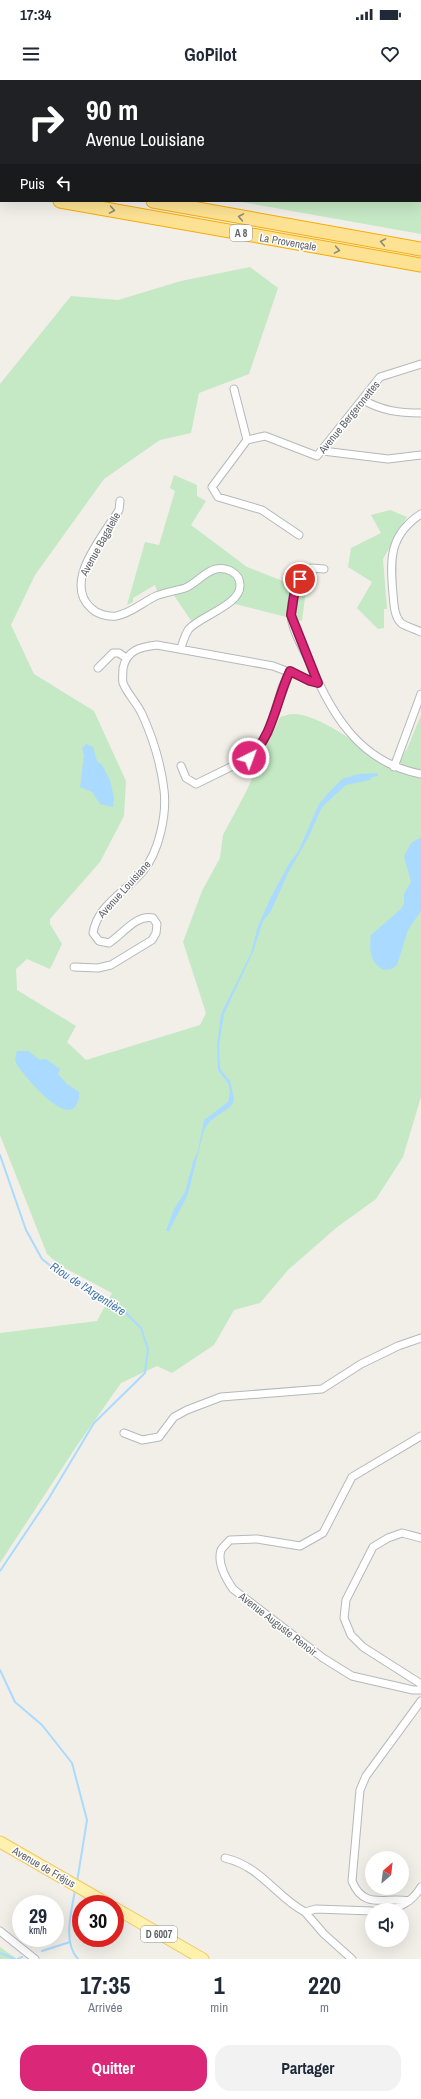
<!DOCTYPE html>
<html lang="fr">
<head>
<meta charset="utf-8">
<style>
	:root { --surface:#fff; --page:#f2f2f3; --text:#1f2937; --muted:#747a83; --accent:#db2777 }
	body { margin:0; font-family:"Archivo Narrow",sans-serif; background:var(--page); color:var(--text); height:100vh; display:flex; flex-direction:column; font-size:15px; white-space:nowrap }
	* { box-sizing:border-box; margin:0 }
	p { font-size:13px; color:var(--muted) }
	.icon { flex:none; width:22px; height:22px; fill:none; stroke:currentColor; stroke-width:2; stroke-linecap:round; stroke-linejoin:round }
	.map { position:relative; height:1879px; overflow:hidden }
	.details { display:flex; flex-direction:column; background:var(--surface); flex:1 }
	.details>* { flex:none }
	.hud { position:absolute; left:0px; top:0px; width:421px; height:122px; box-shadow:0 4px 16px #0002; background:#202124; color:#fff; overflow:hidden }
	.needle { width:26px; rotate:28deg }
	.tools { position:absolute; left:365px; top:1771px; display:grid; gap:8px }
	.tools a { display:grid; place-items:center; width:44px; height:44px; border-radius:50%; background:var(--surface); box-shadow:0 4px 16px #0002; font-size:20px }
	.speed { position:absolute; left:12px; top:1815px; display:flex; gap:8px; font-size:20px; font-weight:700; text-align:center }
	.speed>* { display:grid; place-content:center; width:52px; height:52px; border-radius:50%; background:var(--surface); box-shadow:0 4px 16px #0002; line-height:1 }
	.speed small { font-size:10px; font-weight:400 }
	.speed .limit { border:6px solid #d22; background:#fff; color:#111 }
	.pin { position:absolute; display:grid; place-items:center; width:34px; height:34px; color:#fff; margin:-17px; border:2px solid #fff; border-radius:50%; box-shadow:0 1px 4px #0007 }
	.me { position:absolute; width:44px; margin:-22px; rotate:42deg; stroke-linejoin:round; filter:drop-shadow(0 0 3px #0008) }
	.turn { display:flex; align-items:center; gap:14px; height:84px; padding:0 20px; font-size:18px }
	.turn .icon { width:52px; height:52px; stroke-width:2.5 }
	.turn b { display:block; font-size:28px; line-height:34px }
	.then { display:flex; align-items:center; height:38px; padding:0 20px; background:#0003; gap:8px; font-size:15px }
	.eta { display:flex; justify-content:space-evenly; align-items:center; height:68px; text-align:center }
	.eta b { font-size:24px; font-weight:800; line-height:28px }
	.action { display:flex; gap:8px; margin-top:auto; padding:8px 20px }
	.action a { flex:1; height:46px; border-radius:16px; background:var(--accent); color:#fff; font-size:16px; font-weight:800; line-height:46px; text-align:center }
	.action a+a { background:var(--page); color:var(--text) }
	.status { display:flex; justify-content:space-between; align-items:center; height:28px; padding:0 20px; background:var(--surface); direction:ltr }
	.status svg { height:11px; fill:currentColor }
	header { display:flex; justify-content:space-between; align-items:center; height:52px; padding:0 20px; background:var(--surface); font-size:18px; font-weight:800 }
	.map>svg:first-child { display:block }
	.green { fill:#c5e8c5 }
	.water { fill:#aadaff }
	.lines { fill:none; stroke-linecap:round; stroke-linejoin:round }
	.stream { stroke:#aadaff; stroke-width:2 }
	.street-casing { stroke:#b5b8bc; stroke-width:9 }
	.primary-casing { stroke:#f2c960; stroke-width:13 }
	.highway-casing { stroke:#f9ab00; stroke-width:15 }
	.street { stroke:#fff; stroke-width:7 }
	.primary { stroke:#fff2af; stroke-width:11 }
	.highway { stroke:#fde293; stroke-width:13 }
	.oneway { stroke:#8e8975 }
	.route-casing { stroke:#8e194d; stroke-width:10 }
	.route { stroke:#db2777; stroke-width:7 }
	.labels { text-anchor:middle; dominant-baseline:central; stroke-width:3; stroke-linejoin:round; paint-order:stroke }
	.shield { fill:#fff; stroke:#8f9295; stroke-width:1 }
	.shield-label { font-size:10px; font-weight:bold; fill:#5f6368 }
	.street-label { font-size:11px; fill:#5f6368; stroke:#fff }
	.water-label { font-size:12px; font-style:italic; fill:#4174aa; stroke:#fff }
</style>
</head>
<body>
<div class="status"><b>17:34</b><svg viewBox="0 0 49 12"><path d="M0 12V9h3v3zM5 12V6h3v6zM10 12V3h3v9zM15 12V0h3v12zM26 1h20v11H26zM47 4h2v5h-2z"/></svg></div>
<header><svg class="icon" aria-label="menu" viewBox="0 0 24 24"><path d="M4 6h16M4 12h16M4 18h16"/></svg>GoPilot<svg class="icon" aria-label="heart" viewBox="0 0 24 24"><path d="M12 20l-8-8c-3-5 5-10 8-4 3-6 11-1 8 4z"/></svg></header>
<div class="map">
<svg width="421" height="1879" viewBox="0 0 421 1879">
	<rect width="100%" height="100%" fill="#f1efe8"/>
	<path class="green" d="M0 0H421V154L236 121H420V1H1V79Z
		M250 187 278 208 249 294 199 313 191 353 160 360 104 399 35 495 11 545 34 594 94 631 126 701 124 736 100 782 50 839V844L62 864 50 889 27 879 16 889 17 910 76 946 67 962 86 980 200 945 206 933 183 862 202 811 220 778 223 755 246 712 280 637C284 636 289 634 292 634 321 633 369 673 392 689L407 669 421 635V1017L403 1077 376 1119 336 1148 288 1190 260 1223 234 1230 214 1265 172 1293 157 1286 121 1303 76 1367 0 1483V1253L97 1241 112 1213 61 1186 47 1174 0 1055V304L71 216 118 220 181 201Z
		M174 395 197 405V416L206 421 191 445 247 487 306 510 302 541 227 522 192 542 169 508 157 511 155 505 133 518V522L127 525 145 462 159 465 175 411 170 408Z
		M390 430 407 437 383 479 387 529H384V548L378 549 357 528 372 502 348 487 351 468 381 453 371 435Z
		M0 1867 17 1879H0Z"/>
	<path class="water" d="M86 664 93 667 97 681 102 685 110 700 114 718 113 727 100 724 92 712 80 707 84 675 82 668Z
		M378 693V696L372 697 370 700 346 705 322 727 308 758 288 793 271 831 263 841 253 872 224 934 219 965 220 986 221 990 230 1001 234 1018 233 1023 230 1027 210 1041 204 1050 188 1114 169 1151H166L174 1129 185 1112 193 1082 198 1071 204 1040 228 1022 230 1012 228 1003 218 990 217 966 221 934 251 873 258 846 272 815 290 782 298 772 319 724 330 711 342 699 359 694Z
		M421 757V831L408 850 397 885 392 889 384 890C370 884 369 869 371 855L401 829 404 824V814L411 802 404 776 411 763Z
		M17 971H28L40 980 46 979 60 989 58 994 67 1004 79 1012C80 1017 78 1023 75 1027 62 1042 24 995 17 985L15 979Z"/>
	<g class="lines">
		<path class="stream" d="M0 1075 26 1150 42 1179 61 1194 89 1208 123 1230 141 1248 148 1269 145 1293 94 1343 49 1418 0 1491
			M0 1590 15 1622 42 1645 72 1683 87 1740 77 1802
			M75 1810C72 1830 62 1862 78 1879
			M42 1871 70 1862
			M0 1873 15 1879
			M18 1879 22 1877"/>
		<g class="street-casing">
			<path id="street" d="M234 309 247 360
				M363 320C383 331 399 333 421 333
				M323 371 388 379 421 375
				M120 421 119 430C104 455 62 502 91 528 97 534 107 537 116 536 130 534 143 522 156 516 165 512 176 511 185 508 196 504 205 491 216 489 227 487 240 493 240 505 241 525 200 536 189 549 185 554 183 562 181 568
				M421 434C389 455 390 479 393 514 394 524 394 536 401 543 407 547 415 549 421 552
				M299 455 262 430 218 417 212 407 247 360 265 356 317 376 380 297 421 284
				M324 489 311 488 305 491C297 503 291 519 291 534 291 547 301 565 307 577 331 632 357 682 421 694
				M98 588 113 573H119L126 578
				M181 686 186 698 196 704 249 678 260 668 268 653 282 608 290 591
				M394 687 421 614
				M74 887 98 888 111 885 152 860 156 853 157 844 153 838C136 834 122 855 109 863L99 861 93 853C97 825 127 811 143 791 159 772 167 734 164 710 161 685 153 658 142 634 137 623 128 615 123 603 122 599 123 593 123 588 127 570 140 567 157 565L273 586 318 603
				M124 1353 142 1360 159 1357 174 1337 187 1330 221 1317 322 1309 361 1284 398 1266 421 1258
				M421 1356 352 1397 323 1453 300 1466 257 1459 230 1460C227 1463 223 1467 221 1470 217 1483 226 1499 233 1509L323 1578 352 1596 413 1610H421
				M421 1458 402 1453 388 1458 373 1467 346 1520 344 1538 351 1555 363 1567 421 1604
				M225 1778C262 1787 275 1816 305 1832L316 1829 372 1831
				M409 1821C386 1816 364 1831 352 1801L360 1710 366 1696 421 1621
				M384 1830C399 1829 413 1821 421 1807
				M305 1832 324 1854 352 1879
				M0 1851 35 1879"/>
		</g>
		<g class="primary-casing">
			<path id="primary" d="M0 1762 108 1824
				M115 1828 203 1879"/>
		</g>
		<g class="highway-casing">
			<path id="highway" d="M0 93H1
				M0 110H1
				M60 121 421 185
				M153 121 421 169"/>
		</g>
		<use href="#street" class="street"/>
		<use href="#primary" class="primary"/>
		<use href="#highway" class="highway"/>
	</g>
	<defs><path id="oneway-chevron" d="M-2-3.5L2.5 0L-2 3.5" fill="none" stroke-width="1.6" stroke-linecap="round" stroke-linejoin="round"/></defs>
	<g class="oneway">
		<use href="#oneway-chevron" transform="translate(112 130) rotate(10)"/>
		<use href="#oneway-chevron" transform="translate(241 137) rotate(-170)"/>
		<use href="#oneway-chevron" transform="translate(383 162) rotate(-170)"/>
		<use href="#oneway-chevron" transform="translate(337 170) rotate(10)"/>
	</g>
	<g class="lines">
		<g class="route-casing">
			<path id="route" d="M249 678C274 655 276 620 290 591L310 601 318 603 291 535 294 515 300 499"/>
		</g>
		<use href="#route" class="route"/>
	</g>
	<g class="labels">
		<g class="shield">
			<rect x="230" y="145" width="22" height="16" rx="3"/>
			<rect x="141" y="1846" width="36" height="16" rx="3"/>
		</g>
		<g class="shield-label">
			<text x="241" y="153">A 8</text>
			<text x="159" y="1854">D 6007</text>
		</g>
		<g class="street-label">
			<text transform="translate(288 162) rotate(10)">La Provençale</text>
			<text transform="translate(349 337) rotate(-51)">Avenue Bergeronettes</text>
			<text transform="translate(100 464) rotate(-61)">Avenue Bagatelle</text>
			<text transform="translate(124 809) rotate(-48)">Avenue Louisiane</text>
			<text transform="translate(278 1544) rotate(38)">Avenue Auguste Renoir</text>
			<text transform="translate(44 1787) rotate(30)">Avenue de Fréjus</text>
		</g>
		<g class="water-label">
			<text transform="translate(88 1209) rotate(33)">Riou de l'Argentière</text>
		</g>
	</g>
</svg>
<div class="tools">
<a><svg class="needle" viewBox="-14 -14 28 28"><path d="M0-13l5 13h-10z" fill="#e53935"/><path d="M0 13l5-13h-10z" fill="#747a83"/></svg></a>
<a><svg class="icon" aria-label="sound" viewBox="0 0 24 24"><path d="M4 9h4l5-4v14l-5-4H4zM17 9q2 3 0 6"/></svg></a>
</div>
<div class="speed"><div>29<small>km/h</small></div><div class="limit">30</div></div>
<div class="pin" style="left:300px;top:499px;background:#d93025"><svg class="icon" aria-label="arrive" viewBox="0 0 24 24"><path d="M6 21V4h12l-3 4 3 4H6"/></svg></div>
<svg class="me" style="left:249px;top:678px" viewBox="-20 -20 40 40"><circle r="17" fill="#db2777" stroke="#fff" stroke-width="3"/><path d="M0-11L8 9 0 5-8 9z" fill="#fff"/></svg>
<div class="hud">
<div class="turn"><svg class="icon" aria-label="right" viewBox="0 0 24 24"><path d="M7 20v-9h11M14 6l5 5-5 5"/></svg><div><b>90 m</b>Avenue Louisiane</div></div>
<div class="then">Puis<svg class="icon" aria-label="left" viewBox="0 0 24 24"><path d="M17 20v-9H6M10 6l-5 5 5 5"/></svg></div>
</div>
</div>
<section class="details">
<div class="eta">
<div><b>17:35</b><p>Arrivée</p></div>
<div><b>1</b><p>min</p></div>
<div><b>220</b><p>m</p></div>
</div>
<div class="action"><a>Quitter</a><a>Partager</a></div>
</section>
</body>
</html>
